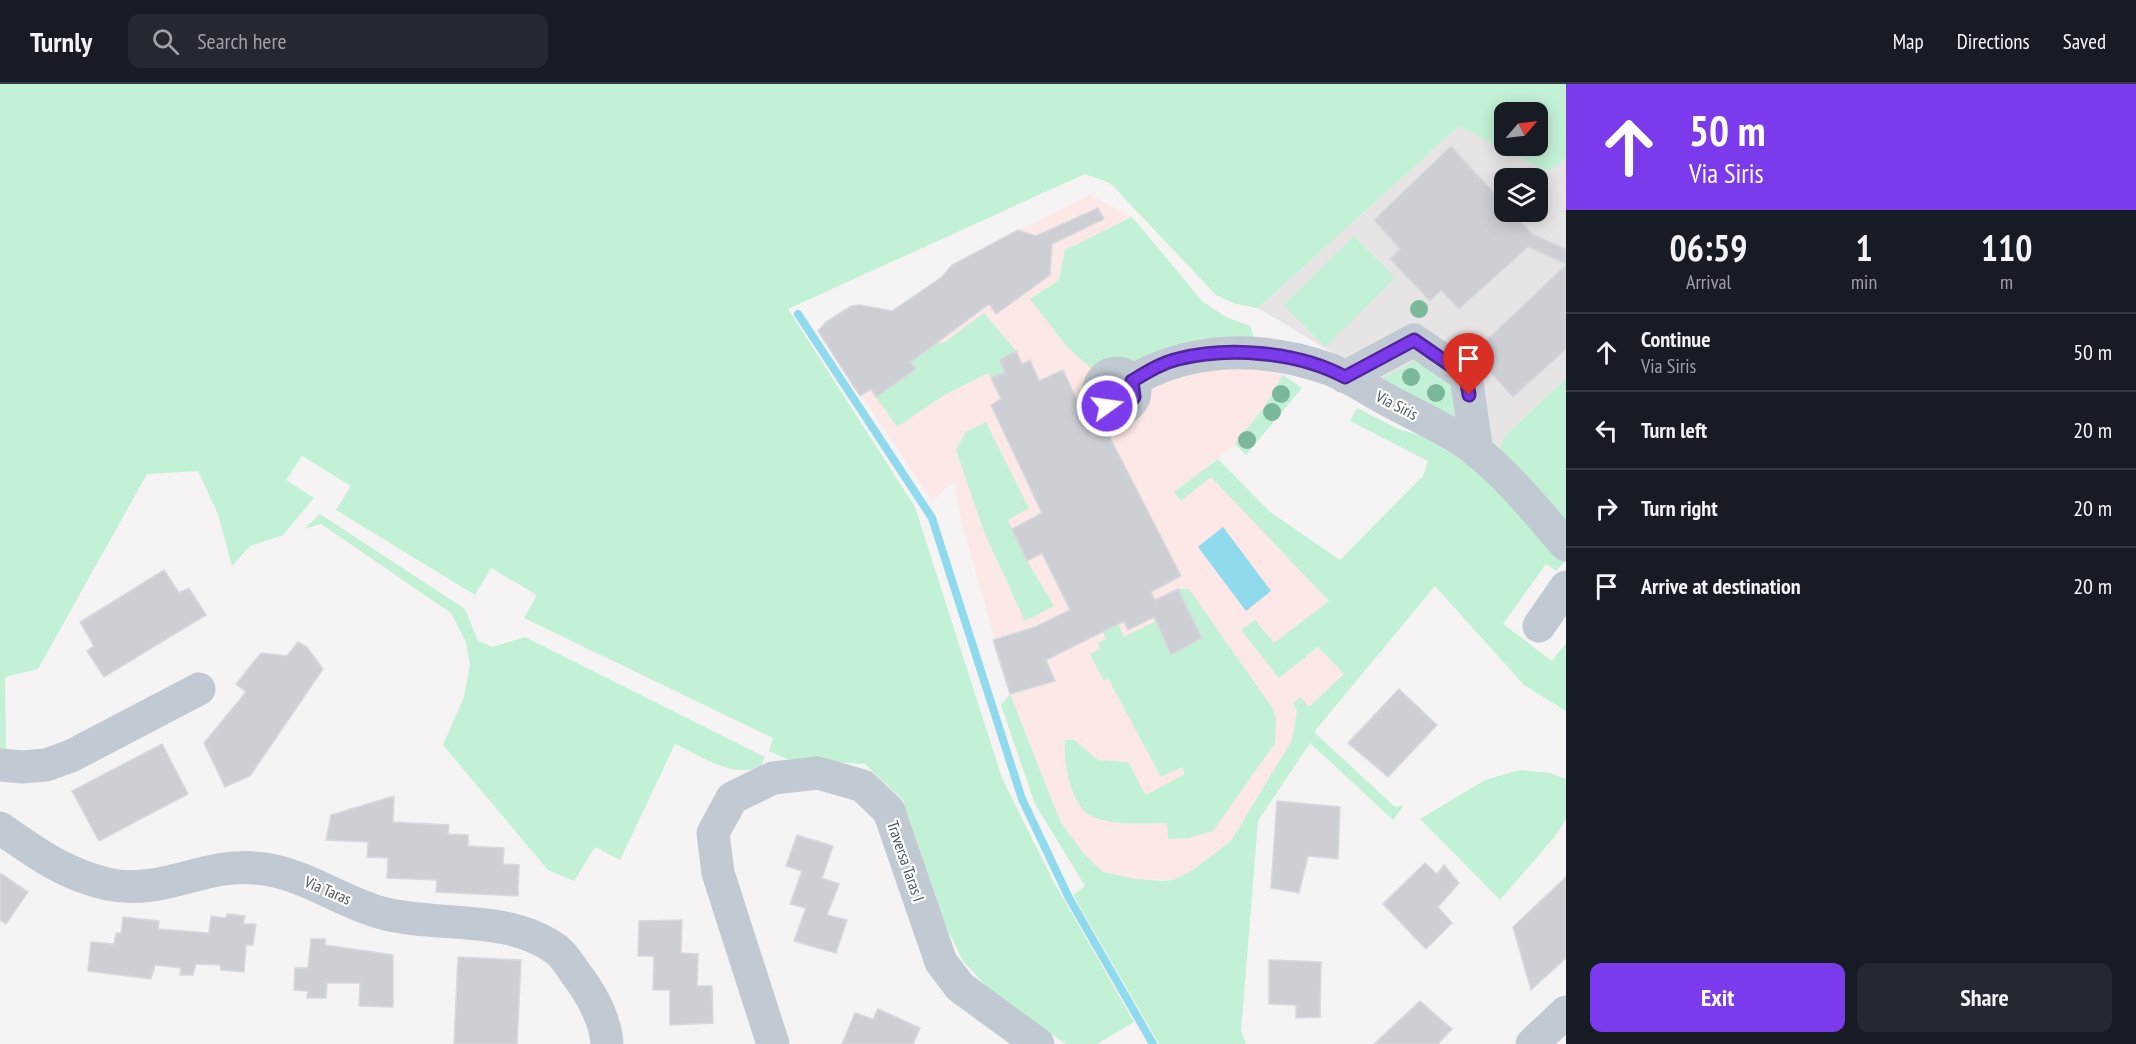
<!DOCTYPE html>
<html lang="en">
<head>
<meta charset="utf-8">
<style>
	:root { --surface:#171b24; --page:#242831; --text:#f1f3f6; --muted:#9ea1a6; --line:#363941; --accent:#7c3aed }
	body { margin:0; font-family:"PT Sans Narrow",sans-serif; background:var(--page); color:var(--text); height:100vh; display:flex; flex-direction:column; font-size:22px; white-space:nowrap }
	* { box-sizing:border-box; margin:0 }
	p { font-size:20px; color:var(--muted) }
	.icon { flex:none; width:33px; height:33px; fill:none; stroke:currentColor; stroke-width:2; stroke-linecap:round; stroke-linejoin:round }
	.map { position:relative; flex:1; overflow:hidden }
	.details { display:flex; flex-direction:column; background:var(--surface); width:570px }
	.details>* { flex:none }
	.guide { background:#7c3aed; color:#fff; overflow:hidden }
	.needle { width:39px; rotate:62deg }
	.fabs { position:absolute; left:1494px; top:18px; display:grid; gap:12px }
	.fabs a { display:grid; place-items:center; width:54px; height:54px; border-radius:12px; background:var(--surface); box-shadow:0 3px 15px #0003; font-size:30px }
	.pin { position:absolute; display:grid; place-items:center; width:51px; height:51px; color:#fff; margin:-62px -26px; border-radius:50% 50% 50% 0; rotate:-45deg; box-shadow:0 0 6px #0007 }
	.pin .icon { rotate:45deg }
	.me { position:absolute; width:66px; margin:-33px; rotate:76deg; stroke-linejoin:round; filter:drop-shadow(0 0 4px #0008) }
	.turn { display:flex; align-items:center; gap:21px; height:126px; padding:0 24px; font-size:27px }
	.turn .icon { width:78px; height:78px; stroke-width:2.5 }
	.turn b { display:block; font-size:42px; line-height:51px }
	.eta { display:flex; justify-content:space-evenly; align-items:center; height:102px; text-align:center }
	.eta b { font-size:36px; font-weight:700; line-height:42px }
	.primary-button { display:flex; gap:12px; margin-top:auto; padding:12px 24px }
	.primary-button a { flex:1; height:69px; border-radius:12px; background:var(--accent); color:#fff; font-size:24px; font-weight:700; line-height:69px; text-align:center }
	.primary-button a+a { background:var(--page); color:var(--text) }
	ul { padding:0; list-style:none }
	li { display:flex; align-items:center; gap:18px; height:78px; padding:0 24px; border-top:2px solid var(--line) }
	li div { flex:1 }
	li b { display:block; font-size:22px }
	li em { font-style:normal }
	header { display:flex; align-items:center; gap:36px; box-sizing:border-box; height:84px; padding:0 30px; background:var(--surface); border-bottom:2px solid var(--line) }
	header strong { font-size:28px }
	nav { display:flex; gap:33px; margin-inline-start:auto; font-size:21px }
	.search { width:420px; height:54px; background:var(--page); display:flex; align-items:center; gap:15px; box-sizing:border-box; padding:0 21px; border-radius:12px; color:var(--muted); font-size:22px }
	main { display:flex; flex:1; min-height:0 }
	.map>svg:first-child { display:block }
	.education { fill:#e6e4e5; fill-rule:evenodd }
	.medical { fill:#fce8e6 }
	.green { fill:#c3f1d5; fill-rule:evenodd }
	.water { fill:#90daee }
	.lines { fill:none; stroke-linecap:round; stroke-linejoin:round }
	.stream { stroke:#90daee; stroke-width:8 }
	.building { fill:#cdcfd5; stroke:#d7d9de; stroke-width:1.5 }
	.minor { stroke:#c1cad2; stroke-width:33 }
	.tree { fill:#7bb799 }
	.route-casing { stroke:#51269a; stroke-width:15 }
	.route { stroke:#7c3aed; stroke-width:10 }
	.labels { text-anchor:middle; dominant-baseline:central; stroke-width:4.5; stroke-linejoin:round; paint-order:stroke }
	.street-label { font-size:16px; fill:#4a5661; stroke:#fff }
</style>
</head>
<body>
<header>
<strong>Turnly</strong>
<div class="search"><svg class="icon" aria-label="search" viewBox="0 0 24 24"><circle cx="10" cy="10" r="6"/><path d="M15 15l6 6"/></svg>Search here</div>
<nav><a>Map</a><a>Directions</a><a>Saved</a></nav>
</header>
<main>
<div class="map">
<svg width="1566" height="960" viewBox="0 0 1566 960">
	<rect width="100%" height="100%" fill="#f5f3f3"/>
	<path class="education" d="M1459 42 1548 88 1566 74V294L1505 352 1503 377 1378 296 1258 224ZM1504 94H1538V128H1504Z"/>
	<path class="medical" d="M1089 111 1132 133 1203 218 1226 233 1250 242 1262 286 1283 291 1265 322 1235 360 1208 382 1387 559 1296 635 1292 656 1231 757 1193 786 1173 796 1136 795 1102 788 1084 770 1060 737 1010 610 960 432 955 397 932 417 818 247 826 238 851 222 860 221 892 227 942 193 952 181Z"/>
	<path class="green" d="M0 0H1566V74L1548 88 1459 42 1258 224 1236 220 1216 211 1110 99 1085 90 788 225 915 423 1002 694 1052 795 1134 938 1097 960H1066L994 911 963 877 946 842 903 716 865 680 787 675 769 667 773 654 524 534 537 511 491 484 475 511 336 426 351 402 302 372 286 396 314 414 283 451 250 462 232 482 218 430 198 387 147 390 38 585 5 593 6 666 0 665ZM1504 28H1538V62H1504Z
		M1132 133 1203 218 1226 233 1250 242 1256 259 1171 266 1121 280 1091 284 1068 264 1030 215 1059 196 1065 166Z
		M1354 152 1395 194 1325 263 1284 221Z
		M984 229 1016 267 999 275 1005 288 991 294 988 289 946 310 897 343 876 313 916 285 911 278 939 258 942 260Z
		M1418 276 1455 302V336L1378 296Z
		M1283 291 1302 304 1246 371 1235 360 1265 322Z
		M1566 294V443L1503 377 1500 363 1505 352Z
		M1357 324 1398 345 1426 353 1473 384 1566 476 1556 487 1546 480 1503 540 1552 577 1566 559V627L1524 601 1435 502 1314 648 1395 723 1404 721 1393 736 1310 659 1258 737 1241 947 1246 960H1159L1073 811 1085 802 1035 720 1001 621 1010 610 1060 737 1084 770 1103 788 1136 795 1163 797 1173 796 1193 786 1231 757 1292 656 1297 627 1293 619 1300 613 1309 623 1344 590 1318 563 1279 594 1241 546 1255 536 1274 559 1329 517 1211 393 1181 417 1174 408 1218 375 1269 427 1340 476 1423 392 1428 377 1350 337Z
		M986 338 1029 424 1008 436 1027 477 1054 522 1025 537 985 450 956 366 966 348Z
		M320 430 465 525 478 557 492 563 525 553 765 673 760 683C733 695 700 671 675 660L620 776 595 763 574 797 548 786 443 661 464 613 470 581 466 558 451 529 321 440 304 445Z
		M1178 505H1189L1273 625 1276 635 1275 659 1213 747 1189 754 1168 755 1167 739C1144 739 1109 743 1088 730 1070 718 1063 676 1065 656H1074L1098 676 1128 678 1146 711 1185 690 1182 683 1161 693 1108 594 1104 597 1090 570 1100 565 1098 559 1106 555 1102 547 1118 539 1124 553 1156 537 1202 553Z
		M1520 686 1550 689 1566 695V735L1556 751 1500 816 1420 735 1485 696Z"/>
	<path class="water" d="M1223 443 1271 507 1246 527 1198 463Z"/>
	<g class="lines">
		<path class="stream" d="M798 230 932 434 1022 715 1069 814 1153 960"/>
	</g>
	<path class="building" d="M1451 62 1504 120V128H1511L1532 150 1566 165V180L1528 163 1459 225 1441 206 1430 217 1390 175 1400 165 1374 136Z
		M1098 124 1104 135 1052 160 1050 191 996 230 989 220 911 278 916 285 876 313 871 305 860 312 818 247 826 238 851 222 860 221 892 227 942 193 952 181 1018 146 1036 152Z
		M1566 181V265L1513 313 1473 269Z
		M1016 267 1022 280 1030 276 1039 297 1063 286 1092 348 1104 342 1181 492 1151 508 1155 516 1178 505 1202 554 1171 571 1154 533 1128 546 1124 537 1046 576 1055 597 1010 610 993 556 1035 543 1070 526 1042 469 1027 477 1012 445 1042 429 991 321 1001 315 991 294 1005 288 999 276Z
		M164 486 179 509 189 504 206 531 104 593 87 567 94 562 80 538Z
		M298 558 307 563 323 585 250 692 225 703 204 659 246 608 236 600 261 569 287 572Z
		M1399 605 1437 641 1388 693 1348 659Z
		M162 660 188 710 99 757 72 707Z
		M394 712 393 738 449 741 448 750 468 751V762L504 764 503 780 519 781 518 812 436 808 437 796 387 794 388 774 367 773 368 758 326 756 331 731Z
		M1277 717 1340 723 1338 775 1308 772 1299 809 1271 804Z
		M797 751 833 762 822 794 839 800 827 831 847 836 836 869 794 857 806 824 790 820 802 787 786 782Z
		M1425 779 1437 790 1444 781 1459 799 1438 823 1452 839 1426 865 1383 820Z
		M0 789 28 808 6 840 0 836Z
		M1566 793V874L1531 906 1513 843Z
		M227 830 245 832 243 840H256L253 861H246L244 888 221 886 220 881 196 880 193 891H180L181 884 155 881 151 895 88 887 91 858 114 860 116 849H121L123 833 159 837 158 845 209 849 211 832 226 834Z
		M682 836 681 869 698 870 697 902H712L713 939 670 941V906H653L654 872H638L639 837Z
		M311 855H325V861L393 871V923L359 922 360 899H327L326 914H307L308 907 294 906 295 884H308Z
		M458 873 521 876 517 960H454Z
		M1269 876 1321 878 1320 933 1296 934V921L1269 920Z
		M1420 917 1452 945 1438 960H1374Z
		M878 925 920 944 913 960H842L855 929 873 935Z"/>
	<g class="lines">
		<path class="minor" d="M1099 307a18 18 0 1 1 36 0a18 18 0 1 1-36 0Z
			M1345 293 1414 256 1466 292 1477 368
			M1132 297C1191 262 1262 262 1326 284 1350 292 1373 309 1395 320 1423 335 1453 348 1478 368 1511 395 1538 429 1566 461
			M1539 542 1566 503
			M0 681 22 683 46 681 71 672 199 605
			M0 744C36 769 64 790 107 800 163 812 203 779 254 784 302 787 338 817 382 829 438 844 507 829 557 866 565 872 572 885 579 894 592 911 606 938 607 960
			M773 960 718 789 713 749 732 714 773 694 818 689 863 702 889 727 941 878 960 903 1038 960
			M1532 960 1566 928"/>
	</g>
	<g class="tree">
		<circle cx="1419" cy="225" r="9"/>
		<circle cx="1411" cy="293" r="9"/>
		<circle cx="1436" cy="309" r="9"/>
		<circle cx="1281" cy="310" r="9"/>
		<circle cx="1272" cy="328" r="9"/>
		<circle cx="1247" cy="356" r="9"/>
	</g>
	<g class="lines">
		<g class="route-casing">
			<path id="route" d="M1107 322C1118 327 1127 324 1134 313L1132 297C1147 288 1161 279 1178 275 1229 262 1298 268 1345 293L1414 256 1466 292 1469 311"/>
		</g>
		<use href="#route" class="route"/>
	</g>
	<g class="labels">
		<g class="street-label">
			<text transform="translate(1397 321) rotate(27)">Via Siris</text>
			<text transform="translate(906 777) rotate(71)">Traversa Taras I</text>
			<text transform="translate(328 806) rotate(23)">Via Taras</text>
		</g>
	</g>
</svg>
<div class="fabs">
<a><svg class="needle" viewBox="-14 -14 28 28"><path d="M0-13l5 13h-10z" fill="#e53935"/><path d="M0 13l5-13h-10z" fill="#9ea1a6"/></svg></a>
<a><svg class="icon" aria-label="layers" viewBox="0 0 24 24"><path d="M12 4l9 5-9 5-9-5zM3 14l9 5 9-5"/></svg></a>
</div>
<div class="pin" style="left:1469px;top:311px;background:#d93025"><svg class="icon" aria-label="arrive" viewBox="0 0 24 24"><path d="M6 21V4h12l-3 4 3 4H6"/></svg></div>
<svg class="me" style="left:1107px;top:322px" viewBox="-20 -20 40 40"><circle r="17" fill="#7c3aed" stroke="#fff" stroke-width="3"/><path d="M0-11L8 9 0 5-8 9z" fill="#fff"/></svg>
</div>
<section class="details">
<div class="guide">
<div class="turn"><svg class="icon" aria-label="ahead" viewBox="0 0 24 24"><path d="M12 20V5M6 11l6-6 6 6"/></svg><div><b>50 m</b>Via Siris</div></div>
</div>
<div class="eta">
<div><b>06:59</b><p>Arrival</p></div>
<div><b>1</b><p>min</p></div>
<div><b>110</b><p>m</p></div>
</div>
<ul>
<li><svg class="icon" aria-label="ahead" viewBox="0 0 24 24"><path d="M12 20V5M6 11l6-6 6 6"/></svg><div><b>Continue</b><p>Via Siris</p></div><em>50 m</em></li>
<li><svg class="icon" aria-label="left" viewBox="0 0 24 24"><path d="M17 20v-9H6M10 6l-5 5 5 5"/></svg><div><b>Turn left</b></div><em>20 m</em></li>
<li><svg class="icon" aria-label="right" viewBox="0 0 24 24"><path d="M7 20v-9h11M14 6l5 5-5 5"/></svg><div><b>Turn right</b></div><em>20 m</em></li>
<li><svg class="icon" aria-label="arrive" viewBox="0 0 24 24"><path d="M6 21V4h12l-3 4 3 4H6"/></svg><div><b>Arrive at destination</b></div><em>20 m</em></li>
</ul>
<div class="primary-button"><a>Exit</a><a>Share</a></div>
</section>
</main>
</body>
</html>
